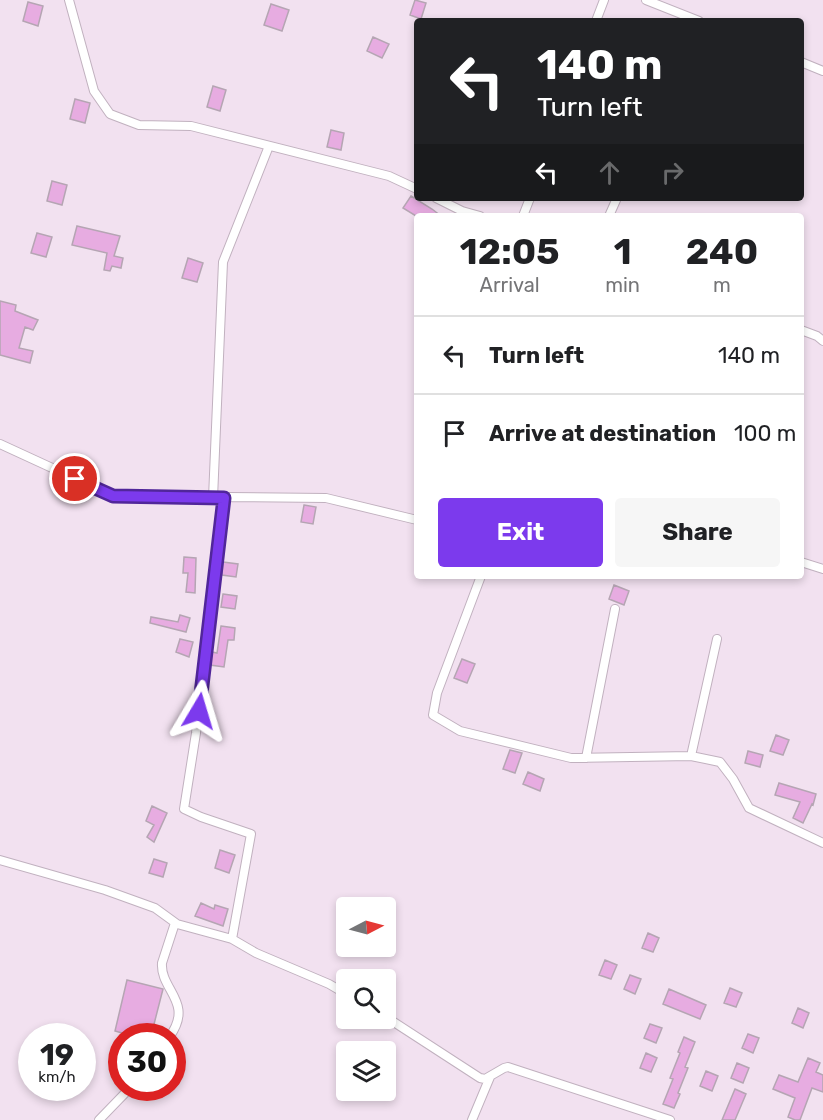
<!DOCTYPE html>
<html lang="en">
<head>
<meta charset="utf-8">
<style>
	:root { --surface:#fff; --page:#f6f6f6; --text:#202124; --muted:#757577; --line:#e0e0e0; --accent:#7c3aed }
	body { margin:0; font-family:Rubik,sans-serif; background:var(--page); color:var(--text); height:100vh; display:flex; flex-direction:column; font-size:22px; white-space:nowrap }
	* { box-sizing:border-box; margin:0 }
	p { font-size:20px; color:var(--muted) }
	.icon { flex:none; width:33px; height:33px; fill:none; stroke:currentColor; stroke-width:2; stroke-linecap:round; stroke-linejoin:round }
	.map { position:relative; flex:1; overflow:hidden }
	.panel { position:absolute; left:414px; top:213px; width:390px; height:366px; display:flex; flex-direction:column; background:var(--surface); border-radius:6px; box-shadow:0 3px 9px #0003 }
	.panel>* { flex:none }
	.top-card { position:absolute; left:414px; top:18px; width:390px; height:183px; border-radius:6px; box-shadow:0 3px 9px #0003; background:#202124; color:#fff; overflow:hidden }
	.needle { width:39px; rotate:84deg }
	.tools { position:absolute; left:336px; top:897px; display:grid; gap:12px }
	.tools a { display:grid; place-items:center; width:60px; height:60px; border-radius:6px; background:var(--surface); box-shadow:0 3px 9px #0003; font-size:30px }
	.speed { position:absolute; left:18px; top:1023px; display:flex; gap:12px; font-size:30px; font-weight:700; text-align:center }
	.speed>* { display:grid; place-content:center; width:78px; height:78px; border-radius:50%; background:var(--surface); box-shadow:0 3px 9px #0003; line-height:1 }
	.speed small { font-size:15px; font-weight:400 }
	.speed .limit { border:9px solid #d22; background:#fff; color:#111 }
	.pin { position:absolute; display:grid; place-items:center; width:51px; height:51px; color:#fff; margin:-26px; border:3px solid #fff; border-radius:50%; box-shadow:0 2px 6px #0007 }
	.me { position:absolute; width:66px; margin:-33px; rotate:7deg; stroke-linejoin:round; filter:drop-shadow(0 0 4px #0008) }
	.turn { display:flex; align-items:center; gap:21px; height:126px; padding:0 24px; font-size:27px }
	.turn .icon { width:78px; height:78px; stroke-width:2.5 }
	.turn b { display:block; font-size:42px; line-height:51px }
	.lanes { display:flex; align-items:center; height:57px; padding:0 24px; background:#0003; justify-content:center; gap:30px; direction:ltr }
	.lanes .off { opacity:.35 }
	.eta { display:flex; justify-content:space-evenly; align-items:center; height:102px; text-align:center }
	.eta b { font-size:36px; font-weight:700; line-height:42px }
	.primary-button { display:flex; gap:12px; margin-top:auto; padding:12px 24px }
	.primary-button a { flex:1; height:69px; border-radius:6px; background:var(--accent); color:#fff; font-size:24px; font-weight:700; line-height:69px; text-align:center }
	.primary-button a+a { background:var(--page); color:var(--text) }
	ul { padding:0; list-style:none }
	li { display:flex; align-items:center; gap:18px; height:78px; padding:0 24px; border-top:2px solid var(--line) }
	li div { flex:1 }
	li b { display:block; font-size:22px }
	li em { font-style:normal }
	.map>svg:first-child { display:block }
	.building { fill:#e7ace1; stroke:#b5a5b3; stroke-width:1.5 }
	.lines { fill:none; stroke-linecap:round; stroke-linejoin:round }
	.minor-casing { stroke:#c1b1bf; stroke-width:10 }
	.minor { stroke:#fff; stroke-width:8 }
	.route-casing { stroke:#51269a; stroke-width:15 }
	.route { stroke:#7c3aed; stroke-width:10 }
</style>
</head>
<body>
<div class="map">
<svg width="823" height="1120" viewBox="0 0 823 1120">
	<rect width="100%" height="100%" fill="#f2e1f0"/>
	<path class="building" d="M415 0 426 3 421 19 410 15Z
		M28 2 43 6 38 26 23 21Z
		M271 4 289 10 282 31 264 25Z
		M373 37 389 44 382 58 367 51Z
		M213 86 226 90 220 111 207 107Z
		M75 99 90 103 85 123 70 119Z
		M331 130 344 133 341 150 327 147Z
		M52 181 67 185 62 205 47 201Z
		M411 196 432 209 441 216H416L403 208Z
		M77 226 120 236 114 256 123 258 121 268 112 266 110 271 104 270 107 253 72 245Z
		M37 233 52 237 46 257 31 253Z
		M188 258 203 263 197 282 182 278Z
		M0 301 16 305 15 311 38 320 33 330 25 327 19 348 33 351 30 363 0 355Z
		M304 505 316 507 313 524 301 522Z
		M184 557 196 558 195 593 186 592 188 573H183Z
		M223 562 238 564 236 577 222 575Z
		M614 585 629 591 624 605 609 599Z
		M223 594 237 596 235 609 221 607Z
		M180 615 190 618 186 632 150 623 151 617 178 622Z
		M221 626 235 628 234 640H228L224 667 210 665 212 652 217 653Z
		M180 639 193 642 189 657 176 652Z
		M462 659 475 664 467 683 454 678Z
		M776 735 789 740 783 755 770 751Z
		M510 750 522 753 515 773 503 769Z
		M748 751 763 755 760 767 745 763Z
		M528 772 544 779 540 791 523 784Z
		M779 783 816 794 813 805 812 804 803 823 793 818 800 802 775 795Z
		M152 806 167 813 154 842 147 837 154 825 146 821Z
		M220 850 235 855 229 873 215 868Z
		M154 859 167 863 163 877 149 873Z
		M201 903 214 909 215 905 228 909 223 926 195 916Z
		M648 933 659 938 653 952 642 948Z
		M605 960 617 965 611 979 599 975Z
		M630 975 641 979 635 994 624 989Z
		M127 980 163 989 152 1032 131 1027 129 1035 115 1031Z
		M730 988 742 993 736 1007 724 1003Z
		M669 989 706 1005 700 1019 663 1004Z
		M798 1008 809 1013 803 1028 792 1023Z
		M650 1024 662 1028 656 1043 644 1038Z
		M748 1034 759 1038 753 1053 742 1048Z
		M684 1037 695 1042 685 1067 688 1068 678 1093 680 1094 674 1108 663 1104 673 1079 670 1078 680 1053 678 1052Z
		M646 1053 657 1058 651 1072 640 1068Z
		M808 1058 820 1063 816 1072 823 1075V1092L812 1088 800 1120H795L788 1117 795 1098 773 1089 779 1075 798 1082Z
		M737 1063 749 1068 743 1083 731 1078Z
		M706 1071 718 1076 712 1091 700 1086Z
		M735 1089 746 1094 735 1120H722Z"/>
	<g class="lines">
		<g class="minor-casing">
			<path id="minor" d="M69 0 94 91 110 114 139 125 191 126 389 176 417 189
				M646 0 699 21
				M596 21 604 0
				M801 62 823 71
				M436 198 462 211 480 216
				M523 216 530 198
				M609 216 617 198
				M801 330 817 336 823 341
				M0 444 113 496 326 498 417 520
				M224 497 196 733 184 809 201 817 251 834 232 939
				M213 498 223 262 269 146
				M801 562 823 569
				M481 576 437 693 433 715 460 731 571 758 691 756 720 762 733 779 749 808 823 843
				M691 756 717 639
				M586 758 615 609
				M0 860 105 890 155 908 177 924 232 939 256 953 329 984 346 994
				M386 1017 480 1078 485 1079 504 1068 508 1067 670 1120
				M170 1036C194 1002 160 990 162 963L175 923
				M99 1120 130 1088
				M472 1120 490 1077"/>
		</g>
		<use href="#minor" class="minor"/>
	</g>
	<g class="lines">
		<g class="route-casing">
			<path id="route" d="M75 479 113 496 224 498 199 711"/>
		</g>
		<use href="#route" class="route"/>
	</g>
</svg>
<div class="tools">
<a><svg class="needle" viewBox="-14 -14 28 28"><path d="M0-13l5 13h-10z" fill="#e53935"/><path d="M0 13l5-13h-10z" fill="#757577"/></svg></a>
<a><svg class="icon" aria-label="search" viewBox="0 0 24 24"><circle cx="10" cy="10" r="6"/><path d="M15 15l6 6"/></svg></a>
<a><svg class="icon" aria-label="layers" viewBox="0 0 24 24"><path d="M12 4l9 5-9 5-9-5zM3 14l9 5 9-5"/></svg></a>
</div>
<div class="speed"><div>19<small>km/h</small></div><div class="limit">30</div></div>
<div class="pin" style="left:75px;top:479px;background:#d93025"><svg class="icon" aria-label="arrive" viewBox="0 0 24 24"><path d="M6 21V4h12l-3 4 3 4H6"/></svg></div>
<svg class="me" style="left:199px;top:711px" viewBox="-20 -20 40 40"><path d="M0-17L14 15 0 8-14 15z" fill="#7c3aed" stroke="#fff" stroke-width="4"/></svg>
<div class="top-card">
<div class="turn"><svg class="icon" aria-label="left" viewBox="0 0 24 24"><path d="M17 20v-9H6M10 6l-5 5 5 5"/></svg><div><b>140 m</b>Turn left</div></div>
<div class="lanes"><svg class="icon" aria-label="left" viewBox="0 0 24 24"><path d="M17 20v-9H6M10 6l-5 5 5 5"/></svg><svg class="icon off" aria-label="ahead" viewBox="0 0 24 24"><path d="M12 20V5M6 11l6-6 6 6"/></svg><svg class="icon off" aria-label="right" viewBox="0 0 24 24"><path d="M7 20v-9h11M14 6l5 5-5 5"/></svg></div>
</div>
<section class="panel">
<div class="eta">
<div><b>12:05</b><p>Arrival</p></div>
<div><b>1</b><p>min</p></div>
<div><b>240</b><p>m</p></div>
</div>
<ul>
<li><svg class="icon" aria-label="left" viewBox="0 0 24 24"><path d="M17 20v-9H6M10 6l-5 5 5 5"/></svg><div><b>Turn left</b></div><em>140 m</em></li>
<li><svg class="icon" aria-label="arrive" viewBox="0 0 24 24"><path d="M6 21V4h12l-3 4 3 4H6"/></svg><div><b>Arrive at destination</b></div><em>100 m</em></li>
</ul>
<div class="primary-button"><a>Exit</a><a>Share</a></div>
</section>
</div>
</body>
</html>
